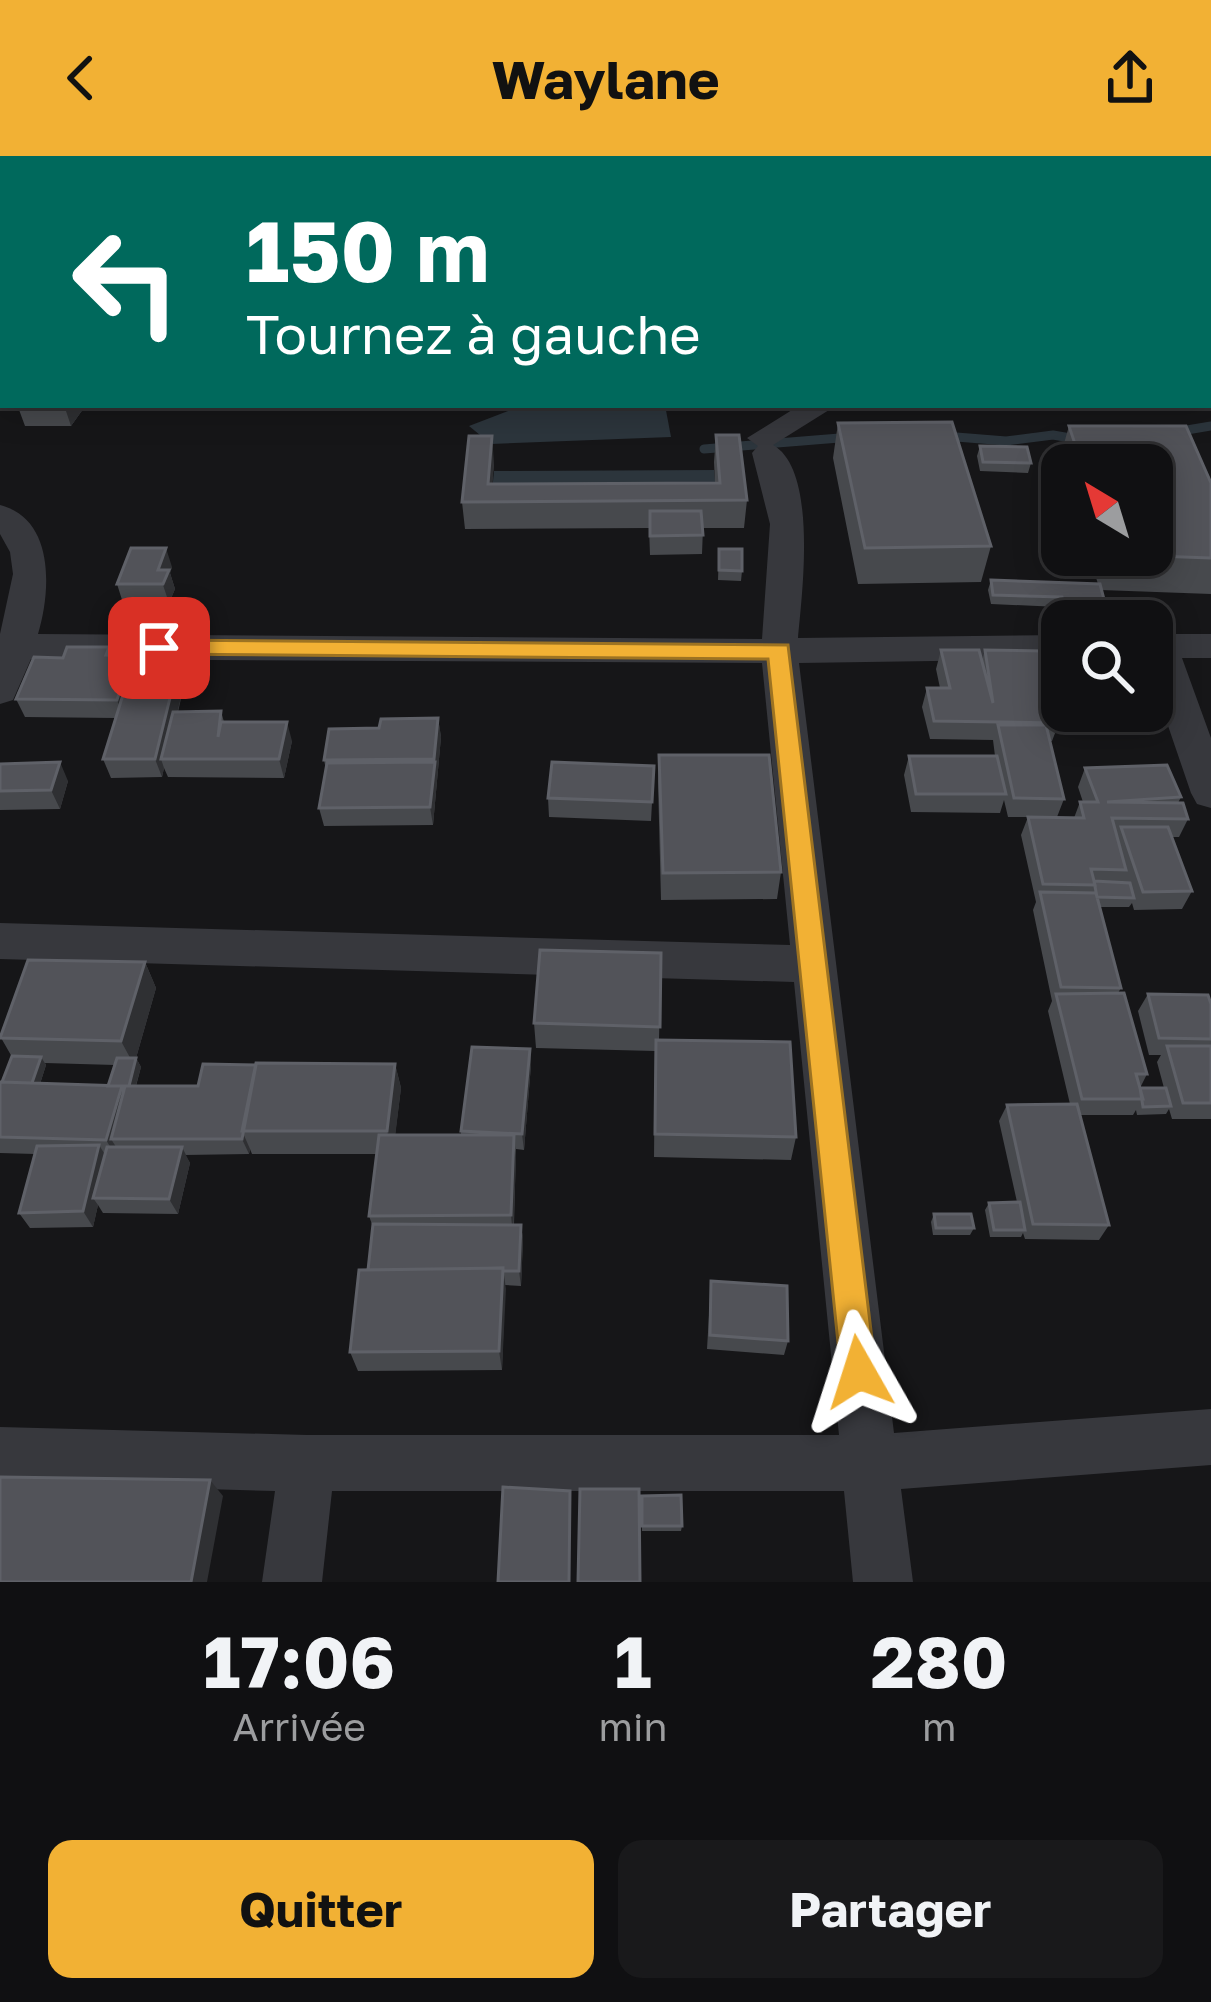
<!DOCTYPE html>
<html lang="fr">
<head>
<meta charset="utf-8">
<style>
	:root { --surface:#101012; --page:#19191b; --text:#f1f3f6; --muted:#9c9d9f; --line:#303032; --accent:#f2b134 }
	body { margin:0; font-family:"Golos Text",sans-serif; background:var(--page); color:var(--text); height:100vh; display:flex; flex-direction:column; font-size:45px; white-space:nowrap }
	* { box-sizing:border-box; margin:0 }
	p { font-size:39px; color:var(--muted) }
	.icon { flex:none; width:66px; height:66px; fill:none; stroke:currentColor; stroke-width:2; stroke-linecap:round; stroke-linejoin:round }
	.map { position:relative; height:1426px; overflow:hidden }
	.details { display:flex; flex-direction:column; background:var(--surface); flex:1 }
	.details>* { flex:none }
	.banner { position:absolute; left:0px; top:0px; width:1212px; height:252px; box-shadow:0 6px 30px #0003,0 0 0 3px var(--line); background:#00695c; color:#fff; overflow:hidden }
	.needle { width:78px; rotate:322deg }
	.controls { position:absolute; left:1041px; top:288px; display:grid; gap:24px }
	.controls a { display:grid; place-items:center; width:132px; height:132px; border-radius:24px; background:var(--surface); box-shadow:0 6px 30px #0003,0 0 0 3px var(--line); font-size:60px }
	.pin { position:absolute; display:grid; place-items:center; width:102px; height:102px; color:#fff; margin:-51px; border-radius:24px; box-shadow:0 6px 18px #0006 }
	.me { position:absolute; width:132px; margin:-66px; rotate:354deg; stroke-linejoin:round; filter:drop-shadow(0 0 9px #0008) }
	.turn { display:flex; align-items:center; gap:42px; height:252px; padding:0 48px; font-size:54px }
	.turn .icon { width:156px; height:156px; stroke-width:2.5 }
	.turn b { display:block; font-size:84px; line-height:102px }
	.eta { display:flex; justify-content:space-evenly; align-items:center; height:204px; text-align:center }
	.eta b { font-size:72px; font-weight:700; line-height:84px }
	.action { display:flex; gap:24px; margin-top:auto; padding:24px 48px }
	.action a { flex:1; height:138px; border-radius:24px; background:var(--accent); color:#111; font-size:48px; font-weight:700; line-height:138px; text-align:center }
	.action a+a { background:var(--page); color:var(--text) }
	header { display:flex; justify-content:space-between; align-items:center; height:156px; padding:0 48px; background:var(--accent); color:#111; font-size:54px; font-weight:700 }
	.map>svg:first-child { display:block }
	.water { fill:#2c353c }
	.lines { fill:none; stroke-linecap:round; stroke-linejoin:round }
	.stream { stroke:#2c353c; stroke-width:9 }
	.minor { fill:#37383d; fill-rule:evenodd }
	.wall { fill:#47494d; fill-rule:evenodd }
	.shaded-wall { fill:#2f3033 }
	.building { fill:#525359; stroke:#5f6168; stroke-width:3 }
	.route { fill:#f2b134; stroke:#9d7322; stroke-width:3 }
</style>
</head>
<body>
<header><svg class="icon" aria-label="back" viewBox="0 0 24 24"><path d="M15 5l-7 7 7 7"/></svg>Waylane<svg class="icon" aria-label="share" viewBox="0 0 24 24"><path d="M12 15V3M7 8l5-5 5 5M5 13v7h14v-7"/></svg></header>
<div class="map">
<svg width="1211" height="1426" viewBox="0 0 1211 1426">
	<rect width="100%" height="100%" fill="#161618"/>
	<path class="water" d="M524 249H665L671 281 491 288 469 270Z
		M714 314 718 354 490 356 494 315Z"/>
	<g class="lines">
		<path class="stream" d="M1175 276 1211 270
			M944 280 1006 285 1053 279 1082 284
			M704 293 852 281"/>
		<path class="minor" d="M744 0H777L779 3H746Z
			M800 249H837L773 289C818 314 802 438 798 482L1062 479V503L799 507 894 1277 1211 1253V1309L901 1333 913 1426H853L844 1335H332L322 1426H262L275 1335 0 1327V1271L307 1279H839L794 826 0 803V767L790 789 762 507 31 503 13 544 0 548V478L13 418 10 396 0 378V349C55 363 51 435 38 478L762 483 770 368 752 297 758 290 747 282Z
			M1152 478H1211V502H1182L1211 582V652L1197 648 1191 637 1152 523Z"/>
	</g>
	<path class="wall" d="M1178 0H1211V43H1209V3H1177Z
		M3 206V241H1L0 211Z
		M20 249H86L71 270H25L18 251Z
		M838 267 991 390 981 426 858 428 833 302Z
		M1069 270 1211 327V438L1101 434 1106 451 1103 461 1061 459 1059 451 991 448 988 434 991 424 1098 428 1089 399H1152V309H1062V315L1059 305Z
		M716 279 747 344 744 372H703L702 398 650 399 649 372 465 373 462 346 494 307 492 328 715 327 714 306Z
		M980 290 1031 307 1028 317 980 315 977 300Z
		M719 393 742 415 741 425 718 424Z
		M172 411 170 417 175 433 169 447H123L117 428Z
		M941 494 982 505 985 494 1059 567 1052 585H1050L1064 643 1057 661H1008L1004 644 1000 657 911 656 904 619 909 600H995L993 584 930 583 922 551 927 532H940L936 513Z
		M181 497 187 516 178 556 221 555 224 566 292 585 284 622 168 621 164 612 162 621 111 622 103 603 116 562 25 561 16 543 112 499 134 506Z
		M438 562 441 581 433 669 324 670 319 652 326 614 324 604 379 572Z
		M659 599 781 716 777 743 661 744 658 626Z
		M0 608 68 625 60 653 0 654Z
		M654 610 651 665 549 661 548 642Z
		M1085 612 1181 641 1178 647 1188 663 1179 681H1172L1192 735 1182 753 1134 754 1132 747 1129 751H1100L1121 832 1118 837 1147 918 1140 932H1164L1157 906 1161 899H1149L1138 855 1148 838 1211 848V963H1172L1169 953 1166 958 1137 959 1136 954 1133 959H1080L1109 1069 1099 1084 1025 1083 1023 1077 1021 1081H990L985 1054 989 1047 1017 1046 999 965 1007 949 1070 948 1048 855 1052 845 1033 754 1036 746 1021 679 1028 661 1074 662 1080 646H1083L1078 631Z
		M661 797 659 884 796 981 791 1004 654 1001 655 895 536 892 534 867Z
		M145 806 156 832 136 902 141 911 136 930H198L395 908 401 932 395 979H461V975L530 893 531 909 524 994 516 993 514 1068 521 1069 523 1083 521 1130 505 1129 502 1214 358 1215 350 1196 368 1114 373 1071 369 1060 377 998H252L250 993 249 998 185 999 190 1007 178 1058 103 1057 98 1049 93 1071 30 1072 19 1057 35 998 0 997V926H2L12 901 0 880ZM45 907 115 909 108 930 40 928 46 909Z
		M934 1058 974 1072 970 1079H933L931 1066Z
		M711 1125 788 1185 784 1199 707 1193Z
		M642 1340 682 1370 681 1375H642Z"/>
	<path class="shaded-wall" d="M67 249H86L71 270 65 252Z
		M492 280 494 307 491 346 488 328Z
		M166 392 172 411 170 417 175 433 169 447 158 414Z
		M181 497 187 516 166 603H161L164 612 162 621 155 603Z
		M131 500 138 519 124 562 117 544Z
		M438 562 441 581 433 669 430 651Z
		M287 566 292 585 284 622 279 603Z
		M60 606 68 625 60 653 51 634Z
		M145 806 156 832 134 909 121 885Z
		M530 893 531 909 524 994 522 978Z
		M41 901 46 909 36 940 31 932Z
		M136 902 141 911 132 943 128 935Z
		M395 908 401 932 393 998 387 975Z
		M122 930 131 947 111 983 118 994 116 1000 106 984Z
		M243 977 250 993 249 998 242 983Z
		M514 979 516 1002 513 1081 511 1059Z
		M99 989 109 1005 93 1042 98 1049 93 1071 83 1055Z
		M182 991 190 1007 178 1058 169 1043Z
		M521 1069 523 1083 521 1130 519 1115Z
		M503 1112 506 1133 502 1214 499 1195Z
		M210 1324 223 1340 207 1426H191Z"/>
	<path class="building" d="M241 0H293L297 3H244Z
		M536 0H550L558 3H530Z
		M1113 0H1144L1147 3H1115Z
		M1180 0H1211V23L1209 21V3H1184Z
		M20 249H67L65 252 18 251Z
		M952 266 991 390 865 392 838 267Z
		M1069 270H1186L1211 327V402L1128 399H1152V309H1082Z
		M716 279H739L747 344 462 346 469 280H492L488 328 720 327Z
		M980 290 1027 291 1031 307 983 306Z
		M650 355H701L703 379 650 380Z
		M131 392H166L158 414H169L163 428H117Z
		M719 393H742V415L719 414Z
		M991 424 1100 428 1106 451 1064 450 1062 441 993 439Z
		M67 491H109L106 499 131 500 117 544 16 543 34 501 63 502Z
		M941 494H979L993 547 985 494 1043 495 1059 567 934 565 927 532H950Z
		M136 497H181L155 603H103Z
		M221 555 218 581 221 566H287L279 603H161L173 556Z
		M438 562 434 603 324 604 329 573 379 572 381 563Z
		M998 569H1046L1064 643 1014 642Z
		M659 599H769L781 716 663 717Z
		M909 600H997L1006 638H916Z
		M60 606 51 634 0 635V608Z
		M435 606 430 651 319 652 327 607Z
		M552 606 654 610 652 646 548 642Z
		M1167 609 1181 641 1107 646 1183 647 1188 663 1112 662 1126 714 1091 713 1095 729 1043 728 1028 661 1084 662 1080 646H1098L1085 612Z
		M1121 671H1168L1192 735 1143 736Z
		M1094 725 1130 727 1134 742 1097 741Z
		M1040 736 1096 737 1121 832 1061 831Z
		M540 794 661 797 660 871 534 867Z
		M28 804 145 806 121 885 0 882Z
		M1124 837 1147 918H1136L1143 943H1082L1056 838Z
		M1148 838 1208 839 1211 848V883L1159 882Z
		M656 884 790 886 796 981 655 978Z
		M1167 890H1211V947H1183Z
		M472 891 530 893 522 978 461 975Z
		M12 900 41 901 32 927 2 926Z
		M117 902H136L129 930H125L124 934 122 930H108Z
		M256 907 395 908 387 975H242Z
		M203 908 256 909 242 983H111L125 930H198Z
		M0 926 122 930 106 984 0 981Z
		M1140 932H1166L1171 950 1143 951Z
		M1077 948 1109 1069 1033 1068 1007 949Z
		M379 979H514L511 1059 369 1060Z
		M99 989 83 1055 19 1057 37 990Z
		M107 991H182L169 1043 93 1042Z
		M1020 1046 1025 1074H994L989 1047Z
		M934 1058H971L974 1072H936Z
		M373 1068 521 1069 519 1115H503V1112L368 1114Z
		M503 1112 499 1195 350 1196 359 1114Z
		M711 1125 787 1130 788 1185 710 1179Z
		M0 1321 210 1324 191 1426H0Z
		M503 1331 570 1335 569 1426H498Z
		M580 1333H639L640 1426H578Z
		M681 1339 682 1370H642V1340Z"/>
	<path class="route" d="M159 484 788 489 876 1216 871 1228 859 1234 846 1228 841 1216 768 503 151 498 147 492Z"/>
</svg>
<div class="controls">
<a><svg class="needle" viewBox="-14 -14 28 28"><path d="M0-13l5 13h-10z" fill="#e53935"/><path d="M0 13l5-13h-10z" fill="#9c9d9f"/></svg></a>
<a><svg class="icon" aria-label="search" viewBox="0 0 24 24"><circle cx="10" cy="10" r="6"/><path d="M15 15l6 6"/></svg></a>
</div>
<div class="pin" style="left:159px;top:492px;background:#d93025"><svg class="icon" aria-label="arrive" viewBox="0 0 24 24"><path d="M6 21V4h12l-3 4 3 4H6"/></svg></div>
<svg class="me" style="left:859px;top:1216px" viewBox="-20 -20 40 40"><path d="M0-17L14 15 0 8-14 15z" fill="#f2b134" stroke="#fff" stroke-width="4"/></svg>
<div class="banner">
<div class="turn"><svg class="icon" aria-label="left" viewBox="0 0 24 24"><path d="M17 20v-9H6M10 6l-5 5 5 5"/></svg><div><b>150 m</b>Tournez à gauche</div></div>
</div>
</div>
<section class="details">
<div class="eta">
<div><b>17:06</b><p>Arrivée</p></div>
<div><b>1</b><p>min</p></div>
<div><b>280</b><p>m</p></div>
</div>
<div class="action"><a>Quitter</a><a>Partager</a></div>
</section>
</body>
</html>
